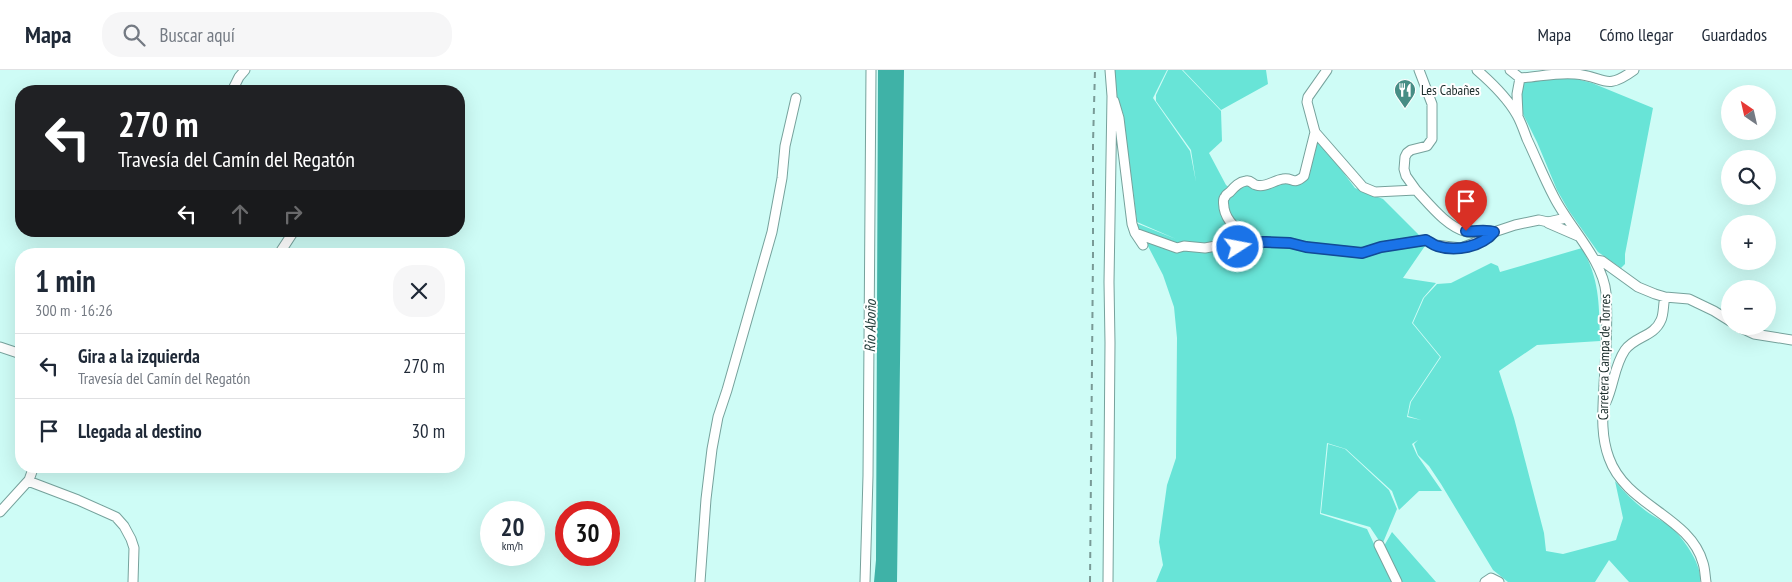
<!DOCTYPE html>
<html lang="es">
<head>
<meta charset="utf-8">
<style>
	:root { --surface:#fff; --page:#f6f6f7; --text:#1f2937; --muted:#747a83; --line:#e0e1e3 }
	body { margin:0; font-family:"PT Sans Narrow",sans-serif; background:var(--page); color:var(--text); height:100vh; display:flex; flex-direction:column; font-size:19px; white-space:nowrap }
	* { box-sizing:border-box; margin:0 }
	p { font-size:16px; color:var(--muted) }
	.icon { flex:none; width:28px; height:28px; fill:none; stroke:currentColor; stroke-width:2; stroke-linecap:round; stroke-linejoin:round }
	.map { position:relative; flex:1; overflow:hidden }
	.sheet { position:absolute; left:15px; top:178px; width:450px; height:225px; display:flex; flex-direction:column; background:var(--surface); border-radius:20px; box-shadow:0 5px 20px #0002 }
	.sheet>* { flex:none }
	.top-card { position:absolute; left:15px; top:15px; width:450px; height:152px; border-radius:20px; box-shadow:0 5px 20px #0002; background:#202124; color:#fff; overflow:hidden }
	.needle { width:32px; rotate:326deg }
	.fabs { position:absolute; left:1721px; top:15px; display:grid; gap:10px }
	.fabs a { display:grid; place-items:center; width:55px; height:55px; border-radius:50%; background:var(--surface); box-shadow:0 5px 20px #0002; font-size:25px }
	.speed { position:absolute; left:480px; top:431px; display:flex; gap:10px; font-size:25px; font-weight:700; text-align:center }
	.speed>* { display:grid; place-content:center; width:65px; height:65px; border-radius:50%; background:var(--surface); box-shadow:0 5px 20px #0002; line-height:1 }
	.speed small { font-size:12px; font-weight:400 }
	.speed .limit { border:8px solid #d22; background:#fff; color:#111 }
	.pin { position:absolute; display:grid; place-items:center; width:42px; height:42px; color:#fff; margin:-51px -21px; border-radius:50% 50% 50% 0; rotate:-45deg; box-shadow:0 0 5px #0007 }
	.pin .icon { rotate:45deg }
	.me { position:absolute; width:55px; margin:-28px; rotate:79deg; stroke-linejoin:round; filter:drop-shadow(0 0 4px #0008) }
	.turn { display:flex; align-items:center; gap:18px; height:105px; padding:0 20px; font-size:22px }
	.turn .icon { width:65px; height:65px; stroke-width:2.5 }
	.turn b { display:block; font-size:35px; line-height:42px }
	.lanes { display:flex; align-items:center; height:48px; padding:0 20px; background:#0003; justify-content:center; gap:25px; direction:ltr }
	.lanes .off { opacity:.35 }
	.round { display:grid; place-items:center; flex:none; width:52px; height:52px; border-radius:20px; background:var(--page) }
	.headline { display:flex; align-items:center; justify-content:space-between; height:85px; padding:0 20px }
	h1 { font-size:30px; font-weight:700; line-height:38px }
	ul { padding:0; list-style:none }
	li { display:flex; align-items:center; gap:15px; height:65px; padding:0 20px; border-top:1px solid var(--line) }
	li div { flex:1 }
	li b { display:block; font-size:19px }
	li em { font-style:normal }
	header { display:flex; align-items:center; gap:30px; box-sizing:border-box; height:70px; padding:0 25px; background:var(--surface); border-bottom:1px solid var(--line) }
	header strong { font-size:24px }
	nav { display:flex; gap:28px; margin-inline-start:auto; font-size:18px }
	.search { width:350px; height:45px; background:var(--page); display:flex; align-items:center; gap:12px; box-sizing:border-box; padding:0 18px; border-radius:20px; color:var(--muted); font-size:19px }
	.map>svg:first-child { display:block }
	.green { fill:#68e4d7 }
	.water { fill:#3fb2a7 }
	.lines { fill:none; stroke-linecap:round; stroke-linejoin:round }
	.minor-casing { stroke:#76a29c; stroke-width:11 }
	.minor { stroke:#fff; stroke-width:9 }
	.rail { stroke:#799a96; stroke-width:2; stroke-dasharray:6 6; stroke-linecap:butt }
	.route-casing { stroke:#114b97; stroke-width:12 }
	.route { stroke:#1a73e8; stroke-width:9 }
	.labels { text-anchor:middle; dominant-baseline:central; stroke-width:4; stroke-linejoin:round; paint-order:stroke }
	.poi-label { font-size:14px; fill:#1a2c2a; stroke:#fff; text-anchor:start }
	.street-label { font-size:14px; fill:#1a2c2a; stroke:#fff }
	.water-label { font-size:15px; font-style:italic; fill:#253f3c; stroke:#fff }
</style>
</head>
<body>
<header>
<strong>Mapa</strong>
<div class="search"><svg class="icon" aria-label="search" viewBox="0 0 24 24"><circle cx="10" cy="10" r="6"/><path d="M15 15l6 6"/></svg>Buscar aquí</div>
<nav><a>Mapa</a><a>Cómo llegar</a><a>Guardados</a></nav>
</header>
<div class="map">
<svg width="1792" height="512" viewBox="0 0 1792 512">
	<rect width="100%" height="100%" fill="#cefcf6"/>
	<path class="green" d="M1113 0H1167L1153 28 1190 81 1196 112 1191 80 1156 31V25L1168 0H1182L1221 41 1222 71 1209 83 1226 115 1234 121 1247 113 1285 109 1297 114 1315 69H1318L1355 118 1383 129 1427 173 1403 208 1436 213 1423 228 1412 253 1440 287 1410 332 1407 347 1421 350 1408 346 1411 332 1441 287 1413 253 1424 228 1437 214 1451 213 1491 193 1498 196 1500 202 1582 178C1600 210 1599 235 1600 271L1537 275 1499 301 1514 348 1544 463 1546 481 1563 484 1616 470 1623 448 1615 411C1624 422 1634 432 1646 441 1654 447 1664 451 1672 458 1684 469 1703 496 1700 512H1629L1609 490 1595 512H1508L1493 500 1441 414 1429 396 1418 385 1414 374 1418 370 1412 374 1417 385 1442 421H1419L1399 440 1392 421 1346 379 1327 373 1320 444 1367 459 1392 512H1156L1163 495 1159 472 1167 415 1176 388 1177 268 1174 237 1163 205 1136 153 1176 169 1202 145 1176 169 1137 152 1123 43 1115 24Z
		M1183 0H1266L1268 14 1221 40Z
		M1551 8H1573L1592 13 1653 38 1625 184V194L1621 198 1598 182 1569 141 1557 120 1537 72 1520 38V17L1525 11Z
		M1328 374 1345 379 1389 420 1397 439 1382 475 1370 457 1321 443Z
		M1392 462 1436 512H1393L1384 476Z"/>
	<path class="water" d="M878 0H904L897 512H874L876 490Z"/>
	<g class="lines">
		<g class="minor-casing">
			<path id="minor" d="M1477 0C1492 13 1507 27 1517 45 1521 52 1524 61 1527 69 1536 88 1544 108 1554 127 1569 157 1603 190 1606 223 1608 252 1606 285 1604 314 1603 339 1600 364 1609 388 1626 436 1690 446 1703 493 1705 499 1705 506 1706 512
				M1510 0 1520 8
				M232 21 239 7 245 0
				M1114 31 1119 48 1132 154 1135 163 1143 175
				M1518 45 1517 24 1520 8C1538 7 1558 2 1575 4 1605 6 1604 22 1634 0
				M1315 62 1363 117 1375 122 1416 120C1430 135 1447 157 1467 162 1477 163 1485 159 1494 162
				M1416 120 1406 106 1404 99 1405 87 1407 83 1411 80 1427 76 1432 69V34L1419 0
				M1548 153 1578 166
				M1135 163 1177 178 1184 176 1205 178 1216 176 1238 177 1255 172H1266L1290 173 1306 177 1362 183 1381 177 1426 170 1435 175 1461 178 1490 167 1494 162 1515 155 1539 150 1548 152 1566 148
				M1255 172C1243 163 1227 155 1224 138 1224 134 1222 130 1225 127 1226 124 1229 123 1230 122 1235 116 1239 112 1246 111 1251 110 1252 114 1256 115 1266 118 1274 110 1283 109 1293 107 1293 116 1304 106L1315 62 1307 32 1308 27 1327 0
				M279 184 294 161
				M1595 190 1602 191 1638 217 1655 224 1665 227 1689 229 1714 241 1730 251
				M1737 256 1754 264 1792 270
				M0 277 21 284
				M1606 332C1614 315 1614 296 1625 280 1635 266 1654 267 1661 250 1664 244 1663 234 1665 227
				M28 411 78 430 116 447 124 456 131 469 134 478 133 512
				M0 442 29 410 34 396
				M1379 475 1397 512
				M700 512 706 429 712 379 718 347 727 320 772 162 782 108 785 76 796 28
				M865 512 868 406 871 0
				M1108 512 1110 273 1109 212 1112 26 1110 0
				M1485 512 1491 508 1499 512"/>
		</g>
		<use href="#minor" class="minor"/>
		<path class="rail" d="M1090 512 1093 184V73L1095 0"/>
	</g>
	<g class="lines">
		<g class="route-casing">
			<path id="route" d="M1238 177 1255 172H1266L1290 173 1306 177 1362 183 1381 177 1426 170C1430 172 1433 175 1437 176 1456 182 1481 177 1494 162 1485 159 1475 162 1466 161"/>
		</g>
		<use href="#route" class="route"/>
	</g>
	<defs>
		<g id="restaurant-pin" transform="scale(1.125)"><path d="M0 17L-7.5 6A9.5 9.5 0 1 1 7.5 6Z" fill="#478d85" stroke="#fff"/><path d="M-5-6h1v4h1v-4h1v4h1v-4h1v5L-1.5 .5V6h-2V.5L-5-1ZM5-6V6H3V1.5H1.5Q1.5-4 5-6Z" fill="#fff"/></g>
	</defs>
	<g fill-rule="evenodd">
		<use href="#restaurant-pin" x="1405" y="20"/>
	</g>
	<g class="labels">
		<g class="poi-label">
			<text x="1421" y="20">Les Cabañes</text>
		</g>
		<g class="street-label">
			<text transform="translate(1604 287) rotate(-89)">Carretera Campa de Torres</text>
		</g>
		<g class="water-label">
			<text transform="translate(870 256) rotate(-89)">Rio Aboño</text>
		</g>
	</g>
</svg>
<div class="fabs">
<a><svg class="needle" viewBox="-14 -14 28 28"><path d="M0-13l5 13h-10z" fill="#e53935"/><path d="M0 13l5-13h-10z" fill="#747a83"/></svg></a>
<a><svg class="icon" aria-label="search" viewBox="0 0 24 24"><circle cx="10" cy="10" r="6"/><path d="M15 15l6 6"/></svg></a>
<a>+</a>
<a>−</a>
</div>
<div class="speed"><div>20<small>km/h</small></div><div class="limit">30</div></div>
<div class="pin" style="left:1466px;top:161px;background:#d93025"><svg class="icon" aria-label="arrive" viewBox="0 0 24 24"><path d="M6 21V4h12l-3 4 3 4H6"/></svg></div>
<svg class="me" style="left:1238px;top:177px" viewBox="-20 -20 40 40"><circle r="17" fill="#1a73e8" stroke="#fff" stroke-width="3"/><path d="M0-11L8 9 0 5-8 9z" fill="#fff"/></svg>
<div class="top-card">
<div class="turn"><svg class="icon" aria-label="left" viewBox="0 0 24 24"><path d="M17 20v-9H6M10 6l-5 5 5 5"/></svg><div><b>270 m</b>Travesía del Camín del Regatón</div></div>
<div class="lanes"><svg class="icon" aria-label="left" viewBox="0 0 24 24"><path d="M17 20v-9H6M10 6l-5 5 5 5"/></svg><svg class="icon off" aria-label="ahead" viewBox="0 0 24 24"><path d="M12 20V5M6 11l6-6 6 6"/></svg><svg class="icon off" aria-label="right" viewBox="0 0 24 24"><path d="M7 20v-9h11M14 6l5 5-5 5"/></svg></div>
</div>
<section class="sheet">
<div class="headline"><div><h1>1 min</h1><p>300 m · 16:26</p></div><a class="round"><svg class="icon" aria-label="close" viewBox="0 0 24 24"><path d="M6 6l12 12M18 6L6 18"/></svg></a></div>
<ul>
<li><svg class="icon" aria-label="left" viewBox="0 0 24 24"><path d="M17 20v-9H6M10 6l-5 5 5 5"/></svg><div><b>Gira a la izquierda</b><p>Travesía del Camín del Regatón</p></div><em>270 m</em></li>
<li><svg class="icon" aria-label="arrive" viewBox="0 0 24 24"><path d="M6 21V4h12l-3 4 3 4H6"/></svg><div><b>Llegada al destino</b></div><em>30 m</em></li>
</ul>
</section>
</div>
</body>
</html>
